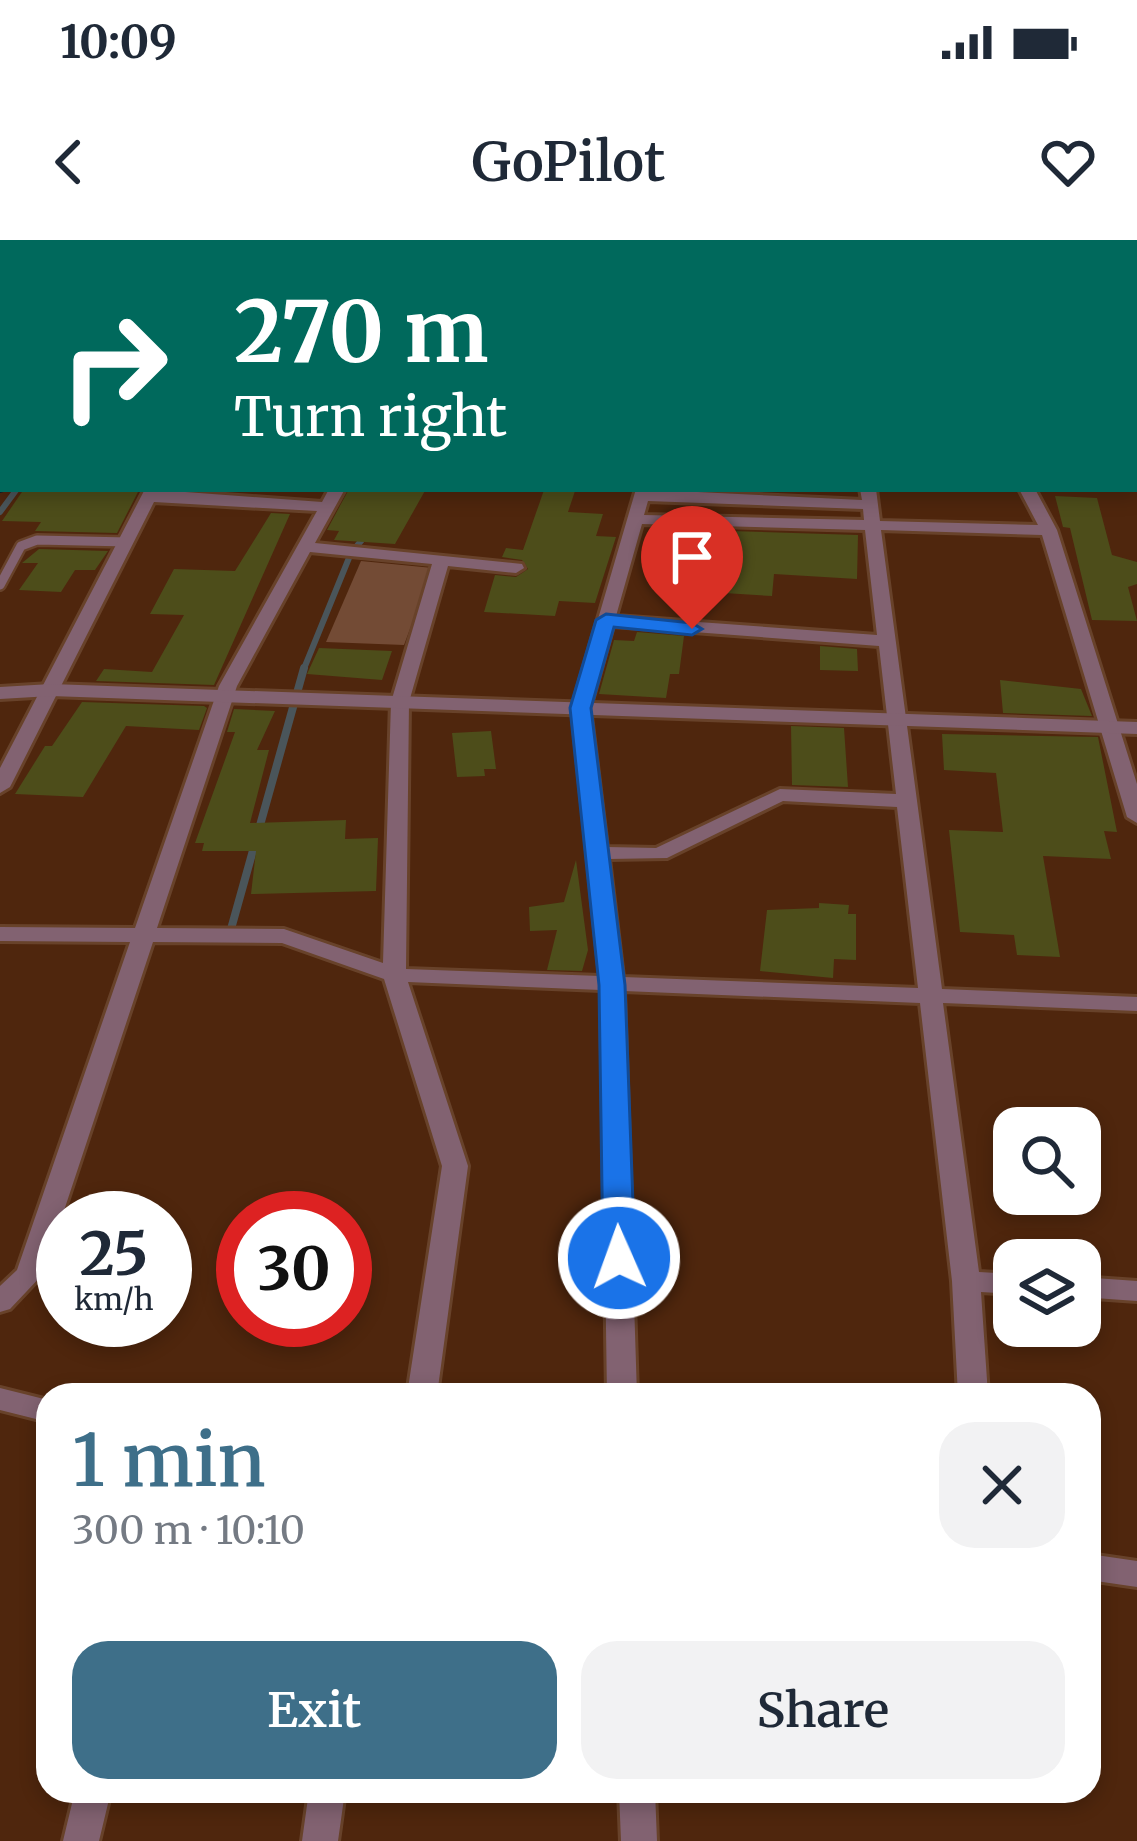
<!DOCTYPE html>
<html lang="en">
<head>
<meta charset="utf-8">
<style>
	:root { --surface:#fff; --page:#f2f2f3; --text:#1f2937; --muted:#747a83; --accent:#3e6f89 }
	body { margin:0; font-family:Merriweather,serif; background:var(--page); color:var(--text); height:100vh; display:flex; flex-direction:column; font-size:45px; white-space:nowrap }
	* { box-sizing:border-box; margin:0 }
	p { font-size:39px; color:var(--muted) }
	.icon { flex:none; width:66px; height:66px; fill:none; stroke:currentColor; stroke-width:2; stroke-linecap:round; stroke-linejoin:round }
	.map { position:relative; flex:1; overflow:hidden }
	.side { position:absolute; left:36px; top:1143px; width:1065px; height:420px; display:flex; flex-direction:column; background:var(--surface); border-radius:36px; box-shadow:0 6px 18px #0003 }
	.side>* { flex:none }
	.guide { position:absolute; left:0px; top:0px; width:1137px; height:252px; box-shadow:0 6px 18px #0003; background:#00695c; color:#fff; overflow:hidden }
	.tools { position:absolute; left:993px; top:867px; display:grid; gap:24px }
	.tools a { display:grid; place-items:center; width:108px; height:108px; border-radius:24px; background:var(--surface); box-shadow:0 6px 18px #0003; font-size:60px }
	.speed { position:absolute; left:36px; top:951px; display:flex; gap:24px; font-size:60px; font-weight:700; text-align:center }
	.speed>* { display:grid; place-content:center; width:156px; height:156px; border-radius:50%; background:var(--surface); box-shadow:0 6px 18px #0003; line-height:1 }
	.speed small { font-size:30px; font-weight:400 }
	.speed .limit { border:18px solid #d22; background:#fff; color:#111 }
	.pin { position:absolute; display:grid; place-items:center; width:102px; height:102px; color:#fff; margin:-123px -51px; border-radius:50% 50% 50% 0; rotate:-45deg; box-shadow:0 0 12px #0007 }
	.pin .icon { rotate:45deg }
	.me { position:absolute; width:132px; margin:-66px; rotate:358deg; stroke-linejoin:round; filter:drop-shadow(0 0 9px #0008) }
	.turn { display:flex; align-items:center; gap:42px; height:252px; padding:0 36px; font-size:54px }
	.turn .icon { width:156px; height:156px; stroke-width:2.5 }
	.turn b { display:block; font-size:84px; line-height:102px }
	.round { display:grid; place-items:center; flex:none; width:126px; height:126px; border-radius:36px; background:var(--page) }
	.headline { display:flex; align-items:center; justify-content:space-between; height:204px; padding:0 36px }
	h1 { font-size:72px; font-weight:600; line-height:90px; color:var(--accent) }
	.cta { display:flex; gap:24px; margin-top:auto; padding:24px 36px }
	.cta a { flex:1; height:138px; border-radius:36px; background:var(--accent); color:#fff; font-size:48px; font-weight:600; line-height:138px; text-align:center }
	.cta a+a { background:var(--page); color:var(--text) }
	.status { display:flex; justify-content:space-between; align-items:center; height:84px; padding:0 60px; background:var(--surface); direction:ltr }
	.status svg { height:33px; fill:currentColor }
	header { display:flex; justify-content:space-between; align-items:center; height:156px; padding:0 36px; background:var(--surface); font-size:54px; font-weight:600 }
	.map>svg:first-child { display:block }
	.green { fill:#734b35 }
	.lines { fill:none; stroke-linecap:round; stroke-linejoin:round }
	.stream-far1 { stroke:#4a555a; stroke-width:6 }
	.stream { stroke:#4a555a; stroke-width:8 }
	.river { fill:#04202c; fill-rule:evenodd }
	.building { fill:#4d4d1a }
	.service-far1-casing { stroke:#68422a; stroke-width:10 }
	.service-casing { stroke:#68422a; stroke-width:14 }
	.minor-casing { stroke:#68422a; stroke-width:6 }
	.tertiary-casing { stroke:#68422a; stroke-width:6 }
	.primary-casing { stroke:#68422a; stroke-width:6 }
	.trunk-casing { stroke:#68422a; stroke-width:6 }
	.service-far1 { stroke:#826271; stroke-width:8 }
	.service { stroke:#826271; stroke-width:9 }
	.minor { fill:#826271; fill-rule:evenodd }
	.tertiary { fill:#826271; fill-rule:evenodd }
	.primary { fill:#d090af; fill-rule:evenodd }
	.trunk { fill:#e099bc; fill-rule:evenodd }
	.route { fill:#1a73e8; stroke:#114b97; stroke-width:3 }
</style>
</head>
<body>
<div class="status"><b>10:09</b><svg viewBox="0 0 49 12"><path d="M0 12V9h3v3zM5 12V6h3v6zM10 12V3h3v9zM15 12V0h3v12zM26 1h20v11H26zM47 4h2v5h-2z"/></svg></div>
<header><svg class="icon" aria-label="back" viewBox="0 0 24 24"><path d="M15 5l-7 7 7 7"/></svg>GoPilot<svg class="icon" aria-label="heart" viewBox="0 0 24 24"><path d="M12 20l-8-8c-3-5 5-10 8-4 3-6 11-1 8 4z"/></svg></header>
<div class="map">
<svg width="1137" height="1601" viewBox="0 0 1137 1601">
	<rect width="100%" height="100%" fill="#4f260d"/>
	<path class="green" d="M361 321 433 328 404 405 326 402Z"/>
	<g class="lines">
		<path class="stream-far1" d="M0 272 17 249
			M303 431 351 313 366 295"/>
		<path class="stream" d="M231 689 304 428"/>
		<path class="river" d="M1134 129H1137V149H1134Z
			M3 230V249H15L0 253Z"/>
	</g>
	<path class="building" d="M24 249H111L139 250 117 293 35 291 41 282 2 281Z
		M349 249H426L395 304 334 300 339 291 327 290Z
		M544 250 575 251 568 272 603 274 596 296 616 297 595 363 559 361 555 376 484 372 495 335 516 337 528 329 522 320 502 317 506 308 523 310Z
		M1055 256 1097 258 1112 315 1137 322V344L1128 347 1137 381 1092 380 1070 288 1063 287Z
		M271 273 290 274 214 445 96 441 104 429 152 432 184 375 150 374 174 329 235 331Z
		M664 289 858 295 857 339 774 334 772 356 676 350 681 326 664 325 665 318 658 317Z
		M39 309 108 311 95 330H75L61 352 19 350 38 323H22Z
		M637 392 684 396 679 434H670L666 458 599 454 614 400 634 401Z
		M820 406 857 409 858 431 820 430Z
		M319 408 367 410 392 411 382 440 307 434Z
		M1000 440 1081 449 1092 476 1003 473Z
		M82 462 204 466 207 468 199 490 126 486 83 557 15 554 45 506H52Z
		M234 469 275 471 257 510H269L250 583 346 580 345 599 378 598 376 651 251 654 256 611H202L204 603H195L235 492H227Z
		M791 486 844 488 848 547 792 545Z
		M491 491 496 529H484L485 536 457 537 452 493Z
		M942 494 1098 497 1117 592 1104 591 1111 619 1043 616 1060 717 1017 715 1014 695 960 692 949 590 1003 592 996 533 944 530Z
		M576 620 588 710 582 731 547 730 557 690 530 691 529 667 564 662Z
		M819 663 849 665 848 674H856V720L834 719 833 738 760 731 767 670 819 668Z"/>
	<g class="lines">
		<g class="service-far1-casing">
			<path id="service-far1" d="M414 0 418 3"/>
		</g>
		<g class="service-casing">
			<path id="service" d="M0 345 21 306 37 300 128 302"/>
		</g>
		<g class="minor-casing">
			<path id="minor" d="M343 0H355L358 3H346Z
				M443 0H457L460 3H446Z
				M958 0H970L972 3H960Z
				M0 1 7 2 8 3 0 7Z
				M1134 33H1137V41H1134Z
				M0 102H3V110H0Z
				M1134 198H1137V206H1134Z
				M145 249 322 262 329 249H345L315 303 522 324 524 328 516 333 448 326 409 462 406 729 600 736 572 468 636 249 862 260 860 249H876L880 281 1038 285 1019 249H1035L1057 290 1137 544V583L1127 577 1042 295 881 290 942 749 1137 757V771L943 763 979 1032 1014 1034V1054L981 1052 988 1155H958L952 1041 920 763 624 751 637 1155H607L601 750 408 742 468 926 437 1155H407L442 926 384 739 282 703 153 702 43 1034 10 1069 0 1072V1046L17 1030 130 702 0 701V687L135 688 219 446 317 271 154 262 10 547 0 553V528ZM648 261 863 269 864 280 644 275ZM642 284 865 290 877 395 616 376ZM310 312 432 324 391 462 383 723 284 689 157 688 237 446ZM613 386 879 406 896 554 780 549 656 608 607 607 590 468ZM783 561 897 567 918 748 623 737 609 619 667 618Z
				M1080 1037 1137 1041V1061L1080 1057Z
				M75 1551H111L99 1601H63Z
				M619 1551H655L657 1601H621Z"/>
		</g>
		<g class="tertiary-casing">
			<path id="tertiary" d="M731 0H743L730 3Z
				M0 50H3V58H0Z
				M51 444 1137 482V494L51 456 0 459V447Z
				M0 1148 48 1160V1182L0 1170Z
				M1089 1314 1137 1321V1347L1089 1340Z
				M309 1551H345L338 1601H302Z"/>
		</g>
		<g class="primary-casing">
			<path id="primary" d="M3 90V103L0 104V91Z"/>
		</g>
		<g class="trunk-casing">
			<path id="trunk" d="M1055 0H1071L1072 3H1056Z
				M1084 0H1100L1101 3H1085Z
				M1134 97H1137V114H1134Z
				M1134 165 1137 166V185L1134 184Z"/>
		</g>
		<use href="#service-far1" class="service-far1"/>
		<use href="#service" class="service"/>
		<use href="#minor" class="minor"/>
		<use href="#tertiary" class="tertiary"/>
		<use href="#primary" class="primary"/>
		<use href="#trunk" class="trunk"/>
	</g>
	<path class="route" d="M606 374 692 383 702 389 692 395 614 387 591 468 625 745 635 1018 619 1029 603 1018 599 745 570 468 596 380Z"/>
</svg>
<div class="tools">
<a><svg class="icon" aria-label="search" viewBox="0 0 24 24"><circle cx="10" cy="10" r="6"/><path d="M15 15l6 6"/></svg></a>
<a><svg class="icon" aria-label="layers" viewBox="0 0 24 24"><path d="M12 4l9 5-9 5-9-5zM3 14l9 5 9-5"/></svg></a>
</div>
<div class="speed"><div>25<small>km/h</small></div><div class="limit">30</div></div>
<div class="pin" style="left:692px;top:389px;background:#d93025"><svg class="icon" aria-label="arrive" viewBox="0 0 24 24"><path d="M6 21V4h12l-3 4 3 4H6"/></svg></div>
<svg class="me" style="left:619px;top:1018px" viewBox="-20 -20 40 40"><circle r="17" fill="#1a73e8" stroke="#fff" stroke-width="3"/><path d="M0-11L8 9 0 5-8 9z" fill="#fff"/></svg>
<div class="guide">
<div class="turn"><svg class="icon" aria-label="right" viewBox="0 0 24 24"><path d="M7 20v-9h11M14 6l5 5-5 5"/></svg><div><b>270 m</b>Turn right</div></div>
</div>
<section class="side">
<div class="headline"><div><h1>1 min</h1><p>300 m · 10:10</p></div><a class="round"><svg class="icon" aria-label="close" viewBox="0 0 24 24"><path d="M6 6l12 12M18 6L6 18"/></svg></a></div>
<div class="cta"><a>Exit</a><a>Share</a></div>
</section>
</div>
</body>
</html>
